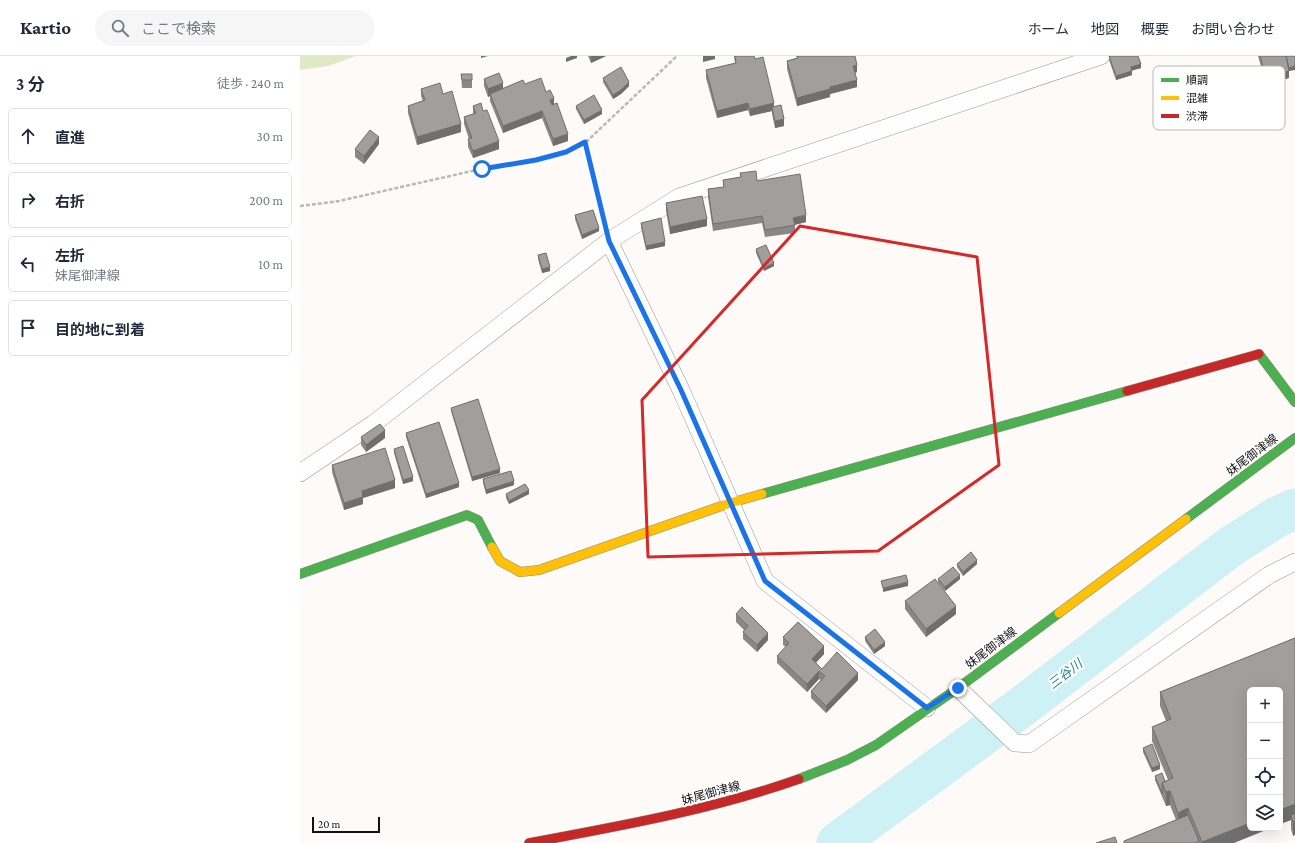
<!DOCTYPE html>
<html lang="ja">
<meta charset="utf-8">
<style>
:root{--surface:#fff;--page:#f6f6f7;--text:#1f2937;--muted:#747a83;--line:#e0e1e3}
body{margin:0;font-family:"Crimson Pro","Noto Sans JP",serif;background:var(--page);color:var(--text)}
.controls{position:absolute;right:12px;bottom:12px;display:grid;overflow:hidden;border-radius:6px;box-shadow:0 4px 16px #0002}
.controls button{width:36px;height:36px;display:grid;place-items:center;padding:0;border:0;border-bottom:1px solid var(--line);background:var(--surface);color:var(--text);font:20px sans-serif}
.scale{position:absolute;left:12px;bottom:10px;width:68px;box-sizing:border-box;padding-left:4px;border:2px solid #111;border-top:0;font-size:11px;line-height:14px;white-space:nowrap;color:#111;-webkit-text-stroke:3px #fff;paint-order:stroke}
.stop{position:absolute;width:12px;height:12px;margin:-9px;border:3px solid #1a73e8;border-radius:50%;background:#fff}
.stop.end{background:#1a73e8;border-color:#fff;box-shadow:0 1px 4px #0008}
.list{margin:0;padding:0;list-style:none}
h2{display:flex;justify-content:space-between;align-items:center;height:52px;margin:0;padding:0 16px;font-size:17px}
h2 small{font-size:13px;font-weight:400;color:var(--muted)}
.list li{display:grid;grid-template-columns:26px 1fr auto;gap:12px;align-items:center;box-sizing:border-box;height:56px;margin:0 8px 8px;padding:0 8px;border:1px solid var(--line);border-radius:6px}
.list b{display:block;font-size:15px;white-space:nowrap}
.list p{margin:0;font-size:13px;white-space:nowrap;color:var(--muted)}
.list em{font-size:13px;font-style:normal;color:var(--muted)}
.icon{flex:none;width:22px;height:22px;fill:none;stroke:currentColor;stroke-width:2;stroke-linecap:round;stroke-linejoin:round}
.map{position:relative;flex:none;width:995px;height:787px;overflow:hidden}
header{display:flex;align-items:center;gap:24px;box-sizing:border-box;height:56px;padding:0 20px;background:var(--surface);border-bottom:1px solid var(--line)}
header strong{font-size:19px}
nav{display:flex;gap:22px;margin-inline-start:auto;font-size:14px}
.search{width:280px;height:36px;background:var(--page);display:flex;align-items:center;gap:10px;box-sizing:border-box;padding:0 14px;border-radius:22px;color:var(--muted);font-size:15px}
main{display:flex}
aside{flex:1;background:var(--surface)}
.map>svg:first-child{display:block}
.forest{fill:#dfe9c6}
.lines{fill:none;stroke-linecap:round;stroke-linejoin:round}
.river{stroke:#cef1f6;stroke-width:41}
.street-casing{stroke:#979695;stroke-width:18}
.fast-casing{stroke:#8e8d8b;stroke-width:10}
.slow-casing{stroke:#8e8d8b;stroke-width:10}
.jam-casing{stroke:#8e8d8b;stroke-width:10}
.path{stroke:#b9b9b8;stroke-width:2.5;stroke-dasharray:4 2;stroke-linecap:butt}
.street{stroke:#fffefe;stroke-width:17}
.fast{stroke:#4caf50;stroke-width:9}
.slow{stroke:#ffc107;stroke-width:9}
.jam{stroke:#c62828;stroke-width:9}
.wall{fill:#8a8886}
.shaded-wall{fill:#716f6d}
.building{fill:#a19e9c;stroke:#716f6d}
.route{stroke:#1a73e8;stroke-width:5}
.marked{fill:none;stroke:#d62828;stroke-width:3;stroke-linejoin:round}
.labels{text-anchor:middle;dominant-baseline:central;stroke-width:4;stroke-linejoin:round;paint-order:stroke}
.street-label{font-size:12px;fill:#111;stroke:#fff}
.water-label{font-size:13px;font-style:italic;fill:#1a819c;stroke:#fff}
.key{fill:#fff;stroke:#b8b8b8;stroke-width:1}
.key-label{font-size:11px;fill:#111}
</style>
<header>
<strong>Kartio</strong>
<div class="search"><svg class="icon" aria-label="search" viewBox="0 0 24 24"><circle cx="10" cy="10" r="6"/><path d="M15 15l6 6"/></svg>ここで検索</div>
<nav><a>ホーム</a><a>地図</a><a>概要</a><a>お問い合わせ</a></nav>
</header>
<main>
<aside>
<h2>3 分<small>徒歩 · 240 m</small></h2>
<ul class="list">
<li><svg class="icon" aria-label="ahead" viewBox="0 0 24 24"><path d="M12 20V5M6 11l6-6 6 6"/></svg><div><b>直進</b></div><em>30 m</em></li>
<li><svg class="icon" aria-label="right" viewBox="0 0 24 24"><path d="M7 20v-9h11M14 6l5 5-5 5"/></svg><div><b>右折</b></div><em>200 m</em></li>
<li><svg class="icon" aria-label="left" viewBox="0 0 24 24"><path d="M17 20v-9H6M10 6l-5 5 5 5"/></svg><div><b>左折</b><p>妹尾御津線</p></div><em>10 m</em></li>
<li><svg class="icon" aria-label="arrive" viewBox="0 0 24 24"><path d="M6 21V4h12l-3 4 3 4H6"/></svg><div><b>目的地に到着</b></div></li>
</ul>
</aside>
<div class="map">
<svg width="995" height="787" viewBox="0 0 995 787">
<rect width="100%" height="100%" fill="#fdfaf7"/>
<path class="forest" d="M 0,0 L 56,0 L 28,10 L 0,14 Z"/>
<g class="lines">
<path class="river" d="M 537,787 L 720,652 L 930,491 L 977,461 L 995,453"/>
<g class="street-casing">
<path id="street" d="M 309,185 L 381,334 L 465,525 L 627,652
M 0,417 L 73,368 L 309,185 L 379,141 L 801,0
M 658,632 L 715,687 L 729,688 L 969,519 L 995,506"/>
</g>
<g class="fast-casing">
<path id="fast" d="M 959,298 L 995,346
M 462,438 L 827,335
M 886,463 L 995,382
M 0,518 L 167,459 L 178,464 L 192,491
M 499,723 L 547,704 L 576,689 L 658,632 L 759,557"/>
</g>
<g class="slow-casing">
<path id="slow" d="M 192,491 L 200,505 L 220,516 L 239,514 L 430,447 L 462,438
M 759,557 L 886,463"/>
</g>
<g class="jam-casing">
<path id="jam" d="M 827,335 L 959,298
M 229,787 C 320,770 411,754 499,723"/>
</g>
<path class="path" d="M 285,87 L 304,166
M 0,150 L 39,145 L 181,113 L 236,104 L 266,96 L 285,87 L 377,0"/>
<use href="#street" class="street"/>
<use href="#fast" class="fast"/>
<use href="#slow" class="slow"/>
<use href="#jam" class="jam"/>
</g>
<path class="wall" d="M 288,0 L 306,0 L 291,7 Z
M 434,0 L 454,0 L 474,50 L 484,70 L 475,72 L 472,58 L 472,55 L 450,60 L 448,54 L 417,62 L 406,22 L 406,14 L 435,7 Z
M 496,0 L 555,0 L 557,16 L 555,17 L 557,31 L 530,38 L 530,41 L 497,50 L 487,13 L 487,5 L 497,2 Z
M 809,0 L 841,12 L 832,14 L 832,19 L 816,24 L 809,4 Z
M 958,0 L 995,0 L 989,15 L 989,22 L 966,28 Z
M 161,18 L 172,18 L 172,32 L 162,32 Z
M 303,22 L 329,30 L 321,38 L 313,43 L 303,26 Z
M 184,23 L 203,32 L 225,28 L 246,36 L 254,49 L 268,85 L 253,90 L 242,62 L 203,77 L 190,45 L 190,40 L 188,41 L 184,30 Z
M 121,33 L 143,38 L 161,76 L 117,89 L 108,57 L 108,50 L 123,45 L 121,40 Z
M 173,50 L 183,55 L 199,93 L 173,102 L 168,91 L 168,83 L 169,83 L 164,68 L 164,61 L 173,58 Z
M 276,50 L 302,58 L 284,68 L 276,53 Z
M 79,88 L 64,108 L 55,101 L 55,93 Z
M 440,117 L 457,125 L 506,166 L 495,169 L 495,177 L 465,181 L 462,167 L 413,175 L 408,141 L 408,133 L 423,131 L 423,124 L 440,121 Z
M 366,147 L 407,170 L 370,178 L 366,155 Z
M 275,159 L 299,175 L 282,183 L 275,163 Z
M 341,167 L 365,190 L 346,194 L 341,171 Z
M 456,193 L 474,210 L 464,215 L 456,197 Z
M 238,199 L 250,215 L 242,217 L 238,203 Z
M 151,352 L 200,417 L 172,425 L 151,355 Z
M 106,377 L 159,431 L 126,442 L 106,381 Z
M 61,381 L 85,382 L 66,396 L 61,389 Z
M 94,393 L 113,425 L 103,428 L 94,397 Z
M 32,409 L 95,432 L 63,442 L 63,448 L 44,454 L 32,416 Z
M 183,423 L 214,429 L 186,438 L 183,427 Z
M 206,438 L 229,438 L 209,448 L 206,442 Z
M 657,508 L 677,508 L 663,520 L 657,511 Z
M 638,523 L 660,523 L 645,535 L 638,526 Z
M 605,545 L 656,558 L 626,581 L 605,553 Z
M 436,558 L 468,584 L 457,596 L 443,583 L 443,576 L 444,574 L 436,566 Z
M 483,581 L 524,598 L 516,607 L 522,613 L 558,624 L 526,657 L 511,642 L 511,635 L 521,624 L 519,623 L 507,636 L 477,607 L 477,600 L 486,591 L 483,589 Z
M 565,581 L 585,590 L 574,598 L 565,585 Z
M 995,582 L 993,780 L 991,773 L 991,764 L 980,768 L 980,634 L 934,787 L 824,787 L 824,785 L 876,764 L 870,749 L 866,750 L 855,724 L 855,720 L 865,725 L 868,724 L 852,685 L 852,671 L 866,665 L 860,650 L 860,636 Z
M 843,692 L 860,713 L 852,716 L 843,696 Z"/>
<path class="shaded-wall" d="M 181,0 L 188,0 L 181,2 Z
M 271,0 L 277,0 L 277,2 L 266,6 L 266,2 Z
M 291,0 L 306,0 L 291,7 Z
M 403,0 L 415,0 L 415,3 L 403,6 Z
M 841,8 L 841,12 L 831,15 L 831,11 Z
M 557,9 L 557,16 L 553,17 L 553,10 Z
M 995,10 L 995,14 L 989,15 L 989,22 L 966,28 L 966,21 L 989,12 Z
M 832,15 L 832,19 L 816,24 L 816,20 Z
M 557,24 L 557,31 L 530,38 L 530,41 L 497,50 L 497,42 L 530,31 Z
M 329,26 L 329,30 L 321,38 L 313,43 L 313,39 Z
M 203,27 L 203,35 L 190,38 L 190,40 L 188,41 L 188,33 Z
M 254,42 L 254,50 L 250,51 L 250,44 Z
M 448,47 L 448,54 L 417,62 L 417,55 Z
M 474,47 L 474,54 L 472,51 L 472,55 L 450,60 L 450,53 Z
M 302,54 L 302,58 L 284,68 L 284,64 Z
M 242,55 L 242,62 L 203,77 L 203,70 Z
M 484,63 L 484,70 L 475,72 L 475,65 Z
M 161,68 L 161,76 L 117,89 L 117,81 Z
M 268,78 L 268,85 L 253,90 L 253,83 Z
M 79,81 L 79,88 L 64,108 L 64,100 Z
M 199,85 L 199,93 L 173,102 L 173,95 Z
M 506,159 L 506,166 L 493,169 L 493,162 Z
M 407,163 L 407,170 L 370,178 L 370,171 Z
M 299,172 L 299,175 L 282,183 L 282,179 Z
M 365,186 L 365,190 L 346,194 L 346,190 Z
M 474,207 L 474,210 L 464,215 L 464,212 Z
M 250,211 L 250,215 L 242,217 L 242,213 Z
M 85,374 L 85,382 L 66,396 L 66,389 Z
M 200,413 L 200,417 L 172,425 L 172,421 Z
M 113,421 L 113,425 L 103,428 L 103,424 Z
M 95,424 L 95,432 L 63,442 L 63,448 L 44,454 L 44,447 L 62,435 Z
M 214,425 L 214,429 L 186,438 L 186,434 Z
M 159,427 L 159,431 L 126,442 L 126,438 Z
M 229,434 L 229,438 L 209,448 L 209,445 Z
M 677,504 L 677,508 L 663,520 L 663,516 Z
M 660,519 L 660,523 L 645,535 L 645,531 Z
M 608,526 L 608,530 L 583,536 L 583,532 Z
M 656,550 L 656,558 L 626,581 L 626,573 Z
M 468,577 L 468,584 L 457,596 L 457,589 Z
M 585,586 L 585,590 L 574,598 L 574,594 Z
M 524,590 L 524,598 L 512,610 L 512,603 Z
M 519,615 L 519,623 L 507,636 L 507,628 Z
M 558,617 L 558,624 L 526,657 L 526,650 Z
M 860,709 L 860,713 L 852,716 L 852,712 Z
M 870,735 L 870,749 L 866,750 L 866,736 Z
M 995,748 L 995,762 L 991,759 L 991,764 L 980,768 L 980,754 Z
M 888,752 L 888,766 L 878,771 L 878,757 Z
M 995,765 L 995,779 L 993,780 L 993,766 Z
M 950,767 L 950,772 L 971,772 L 934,787 L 902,787 L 902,786 Z"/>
<path class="building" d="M 435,0 L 454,0 L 455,3 L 463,1 L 474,47 L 450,53 L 448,47 L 417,55 L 406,14 L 436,7 Z
M 498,0 L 555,0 L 557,9 L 553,10 L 557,24 L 530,31 L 530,33 L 497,42 L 487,5 L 498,2 Z
M 809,0 L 838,0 L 841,8 L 831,11 L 832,15 L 816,20 Z
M 960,0 L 986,0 L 989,15 L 966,21 Z
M 986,0 L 995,0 L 995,10 L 989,12 Z
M 321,11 L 329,26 L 321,34 L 313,39 L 303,22 Z
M 199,17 L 203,27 L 188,33 L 184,23 Z
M 161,18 L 172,18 L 172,24 L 162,24 Z
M 241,22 L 246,36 L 250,34 L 254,42 L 250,44 L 252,49 L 257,47 L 268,78 L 253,83 L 242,55 L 203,70 L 190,38 L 223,24 L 225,28 Z
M 140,27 L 143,38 L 152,35 L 161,68 L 117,81 L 108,50 L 125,44 L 121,33 Z
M 294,39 L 302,54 L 284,64 L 276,50 Z
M 181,47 L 183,55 L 187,54 L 199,85 L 173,95 L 168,83 L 172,82 L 164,61 L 176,57 L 173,50 Z
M 481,49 L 484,63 L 475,65 L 472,51 Z
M 70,74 L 79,81 L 64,100 L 55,93 Z
M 456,115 L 457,125 L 500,118 L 506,159 L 493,162 L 495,169 L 465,174 L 462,160 L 413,168 L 408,133 L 424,131 L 423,124 L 441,121 L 440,117 Z
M 402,140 L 407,163 L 370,171 L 366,147 Z
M 293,154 L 299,172 L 282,179 L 275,159 Z
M 361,162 L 365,186 L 346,190 L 341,167 Z
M 466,189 L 474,207 L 464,212 L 456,193 Z
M 246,197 L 250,211 L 242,213 L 238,199 Z
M 178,343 L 200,413 L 172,421 L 151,352 Z
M 139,366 L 159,427 L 126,438 L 106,377 Z
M 80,368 L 85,374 L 66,389 L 61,381 Z
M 103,390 L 113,421 L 103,424 L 94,393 Z
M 85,392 L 95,424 L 62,435 L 63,441 L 44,447 L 32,409 Z
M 211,415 L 214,425 L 186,434 L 183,423 Z
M 225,428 L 229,434 L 209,445 L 206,438 Z
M 671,496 L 677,504 L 663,516 L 657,508 Z
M 653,511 L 660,519 L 645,531 L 638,523 Z
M 606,519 L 608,526 L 583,532 L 581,525 Z
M 635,523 L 656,550 L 626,573 L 605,545 Z
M 442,551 L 468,577 L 457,589 L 443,576 L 448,570 L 436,558 Z
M 498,566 L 524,590 L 512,603 L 522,613 L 537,596 L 558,617 L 526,650 L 511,635 L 525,620 L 519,615 L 507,628 L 477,600 L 489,587 L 483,581 Z
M 575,573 L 585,586 L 574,594 L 565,581 Z
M 995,582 L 995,748 L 980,754 L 980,634 L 950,634 L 950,767 L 902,786 L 888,752 L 878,757 L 870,735 L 866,736 L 862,727 L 873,722 L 852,671 L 871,663 L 860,636 Z
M 852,688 L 860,709 L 852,712 L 843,692 Z
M 862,717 L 865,725 L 862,727 L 862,737 L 855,720 Z
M 995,758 L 995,765 L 993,766 L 991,759 Z
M 888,759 L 899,785 L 895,787 L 824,787 L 824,785 Z
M 815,781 L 817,787 L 796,787 Z"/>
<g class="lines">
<path class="route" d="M 182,113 L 236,104 L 266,96 L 285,86 L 309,185 L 381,334 L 465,525 L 627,652 L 658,632"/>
</g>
<path class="marked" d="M 500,170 L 677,201 L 699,409 L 578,495 L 348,501 L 342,344 Z"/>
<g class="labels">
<g class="street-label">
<text transform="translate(952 399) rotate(-37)">妹尾御津線</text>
<text transform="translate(691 592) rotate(-37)">妹尾御津線</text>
<text transform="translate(411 737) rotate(-15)">妹尾御津線</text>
</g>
<g class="water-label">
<text transform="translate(765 618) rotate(-38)">三谷川</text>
</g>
</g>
<rect x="853" y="10" width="132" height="64" rx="6" class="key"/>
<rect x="861" y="22" width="18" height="4" fill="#4caf50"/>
<rect x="861" y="40" width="18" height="4" fill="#ffc107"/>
<rect x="861" y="58" width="18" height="4" fill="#c62828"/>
<g class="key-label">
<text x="886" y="28">順調</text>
<text x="886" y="46">混雑</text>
<text x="886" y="64">渋滞</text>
</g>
</svg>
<div class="controls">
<button>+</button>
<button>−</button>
<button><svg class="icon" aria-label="locate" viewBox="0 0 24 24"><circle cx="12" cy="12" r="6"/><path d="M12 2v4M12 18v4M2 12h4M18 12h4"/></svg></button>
<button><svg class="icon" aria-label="layers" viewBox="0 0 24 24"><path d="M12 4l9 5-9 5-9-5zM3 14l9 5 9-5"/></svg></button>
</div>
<div class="scale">20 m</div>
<div class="stop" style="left:182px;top:113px"></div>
<div class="stop end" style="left:658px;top:632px"></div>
</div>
</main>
